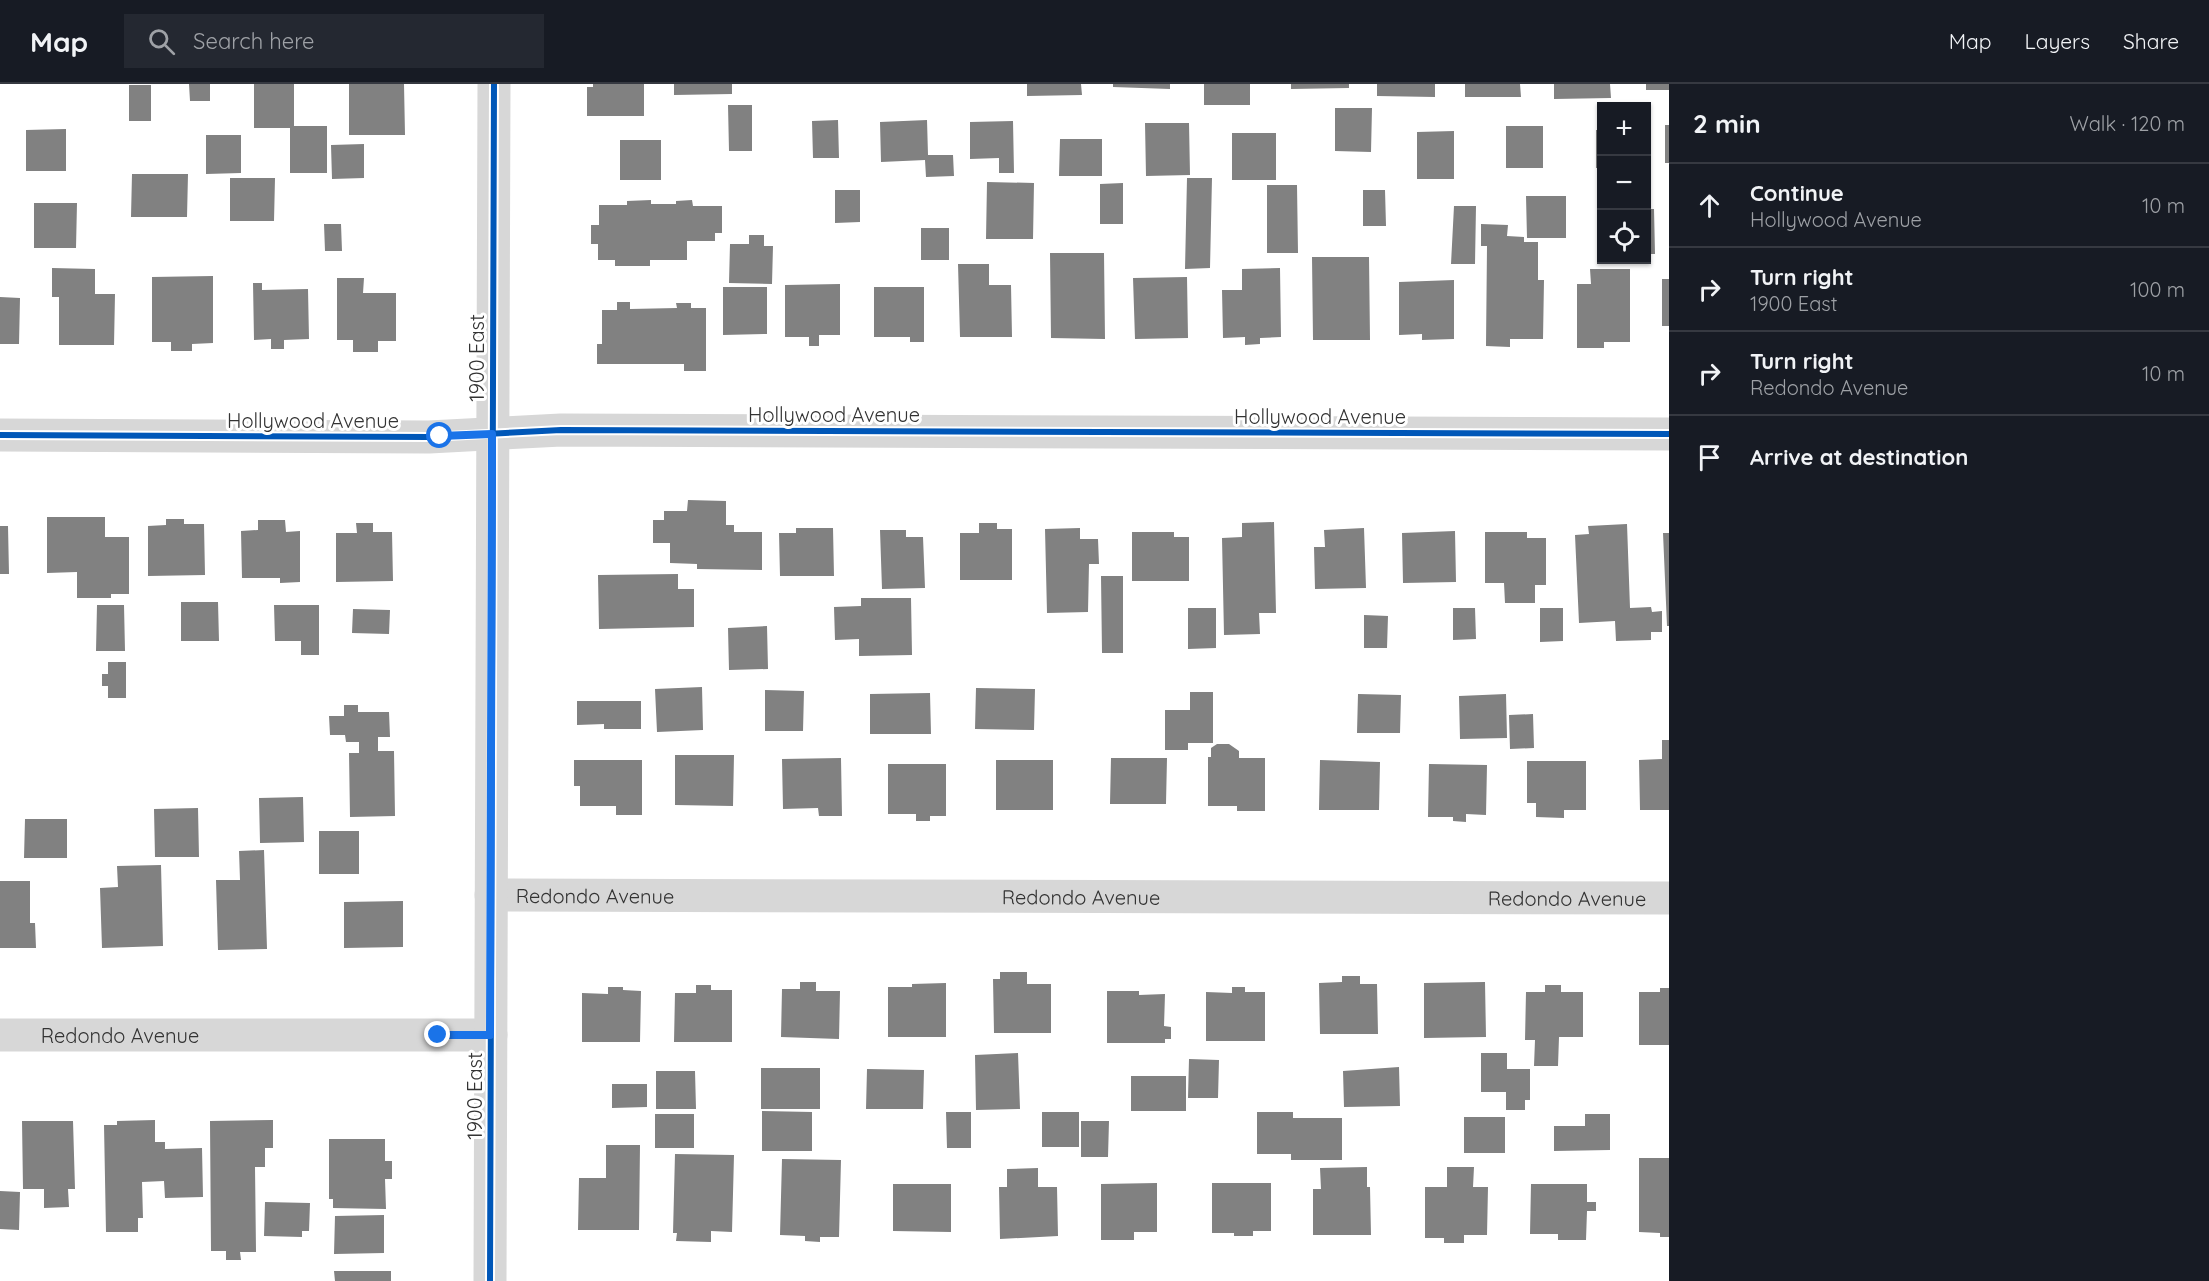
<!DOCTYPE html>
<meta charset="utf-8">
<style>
:root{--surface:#171b24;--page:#242831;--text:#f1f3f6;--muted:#9ea1a6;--line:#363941}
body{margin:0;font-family:Quicksand,sans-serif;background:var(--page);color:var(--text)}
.controls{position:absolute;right:18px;top:18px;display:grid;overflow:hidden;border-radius:0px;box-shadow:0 2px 4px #0004}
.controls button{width:54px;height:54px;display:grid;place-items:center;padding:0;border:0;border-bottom:2px solid var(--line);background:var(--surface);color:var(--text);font:30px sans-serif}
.stop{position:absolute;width:18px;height:18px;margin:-14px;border:4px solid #1a73e8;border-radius:50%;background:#fff}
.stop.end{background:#1a73e8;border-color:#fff;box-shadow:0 2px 6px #0008}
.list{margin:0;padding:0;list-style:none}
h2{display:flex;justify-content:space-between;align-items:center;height:78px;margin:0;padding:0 24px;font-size:26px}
h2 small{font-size:20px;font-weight:400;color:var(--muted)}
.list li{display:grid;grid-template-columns:39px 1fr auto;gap:18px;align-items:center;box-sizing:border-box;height:84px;padding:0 24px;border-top:2px solid var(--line)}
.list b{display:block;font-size:22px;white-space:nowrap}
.list p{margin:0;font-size:20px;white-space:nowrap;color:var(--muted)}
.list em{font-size:20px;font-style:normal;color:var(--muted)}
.icon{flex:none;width:33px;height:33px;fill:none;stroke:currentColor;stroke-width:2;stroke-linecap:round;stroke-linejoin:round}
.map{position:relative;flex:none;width:1669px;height:1197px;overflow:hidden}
header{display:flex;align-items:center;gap:36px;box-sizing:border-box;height:84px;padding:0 30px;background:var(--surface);border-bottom:2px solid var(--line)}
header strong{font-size:28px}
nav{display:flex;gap:33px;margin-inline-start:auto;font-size:21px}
.search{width:420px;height:54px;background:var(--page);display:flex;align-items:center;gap:15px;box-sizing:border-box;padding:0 21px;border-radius:0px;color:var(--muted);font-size:22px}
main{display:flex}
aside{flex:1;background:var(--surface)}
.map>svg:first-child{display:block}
.building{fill:#818181}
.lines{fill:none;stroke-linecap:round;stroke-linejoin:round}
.street{stroke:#d7d7d7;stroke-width:33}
.cycleway-casing{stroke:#fff;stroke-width:10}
.cycleway{stroke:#0057b8;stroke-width:6}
.route{stroke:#1a73e8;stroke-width:8}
.labels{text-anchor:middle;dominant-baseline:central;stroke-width:6;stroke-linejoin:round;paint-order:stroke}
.street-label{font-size:20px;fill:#333;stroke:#fff}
</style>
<header>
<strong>Map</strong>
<div class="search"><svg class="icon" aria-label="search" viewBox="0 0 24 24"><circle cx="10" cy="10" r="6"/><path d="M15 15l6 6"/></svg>Search here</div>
<nav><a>Map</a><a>Layers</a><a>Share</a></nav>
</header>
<main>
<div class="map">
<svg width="1669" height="1197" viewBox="0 0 1669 1197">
<rect width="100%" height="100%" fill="#fff"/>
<path class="building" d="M 189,0 L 210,0 L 210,17 L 190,17 Z
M 254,0 L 294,0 L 294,42 L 327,42 L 327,89 L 290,89 L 290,44 L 254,44 Z
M 349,0 L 404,0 L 405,51 L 349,51 Z
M 593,0 L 644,0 L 644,32 L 587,32 L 587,3 L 593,3 Z
M 674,0 L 732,0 L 732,10 L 674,11 Z
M 1027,0 L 1081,0 L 1082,11 L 1027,12 Z
M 1113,0 L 1170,0 L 1170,5 L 1113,3 Z
M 1204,0 L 1250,0 L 1250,21 L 1204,21 Z
M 1291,0 L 1349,0 L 1349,4 L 1291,5 Z
M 1377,0 L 1435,0 L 1435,13 L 1377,12 Z
M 1465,0 L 1520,0 L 1521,13 L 1465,13 Z
M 1554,0 L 1610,0 L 1611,14 L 1554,15 Z
M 1646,0 L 1669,0 L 1669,6 L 1646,6 Z
M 129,1 L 151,1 L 151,37 L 129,37 Z
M 728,21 L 752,21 L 752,67 L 729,67 Z
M 1335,24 L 1372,24 L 1371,68 L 1335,67 Z
M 838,36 L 839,74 L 813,74 L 812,37 Z
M 927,36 L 928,71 L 953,71 L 954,92 L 926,93 L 925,76 L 881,78 L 880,38 Z
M 1013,37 L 1014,89 L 999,89 L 999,74 L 970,75 L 970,38 Z
M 1145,39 L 1189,39 L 1190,91 L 1146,92 Z
M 1665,41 L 1669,41 L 1669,79 L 1665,79 Z
M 1506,42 L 1543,42 L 1543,84 L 1506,84 Z
M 66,45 L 66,87 L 26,87 L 26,46 Z
M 1596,46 L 1602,46 L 1602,84 L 1596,84 Z
M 1454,47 L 1454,95 L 1417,95 L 1417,48 Z
M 1232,49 L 1276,49 L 1276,96 L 1232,96 Z
M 206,51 L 241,51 L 241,89 L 206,90 Z
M 1060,55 L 1102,55 L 1102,92 L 1059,92 Z
M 620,56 L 661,56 L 661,96 L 620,96 Z
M 364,60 L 364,94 L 332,95 L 331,61 Z
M 132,90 L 188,90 L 187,133 L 131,133 Z
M 230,94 L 275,94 L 274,137 L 230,137 Z
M 1187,94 L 1212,94 L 1210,184 L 1185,185 Z
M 987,98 L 1034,99 L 1033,155 L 986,155 Z
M 1123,99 L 1123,140 L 1100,140 L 1100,100 Z
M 1267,101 L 1297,101 L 1298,169 L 1267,169 Z
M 835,106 L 860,106 L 860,138 L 835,139 Z
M 1363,106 L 1385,106 L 1386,142 L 1363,142 Z
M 1526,112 L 1566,112 L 1566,154 L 1527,154 Z
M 651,116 L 651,120 L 676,120 L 676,117 L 692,116 L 693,122 L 722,122 L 722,149 L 715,149 L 715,157 L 687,157 L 687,176 L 650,176 L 650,182 L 615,182 L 615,176 L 598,176 L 598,160 L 591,160 L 591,141 L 599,141 L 599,121 L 627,121 L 627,117 Z
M 34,119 L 77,119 L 76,164 L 34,164 Z
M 1454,122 L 1476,122 L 1475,180 L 1451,180 Z
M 1646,125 L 1654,125 L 1655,170 L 1646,170 Z
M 324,140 L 341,140 L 342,167 L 325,167 Z
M 1481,140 L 1508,141 L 1507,152 L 1524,153 L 1524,158 L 1538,158 L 1538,196 L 1544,196 L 1543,255 L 1510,255 L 1510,263 L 1486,262 L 1487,162 L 1481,162 Z
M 921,144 L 949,144 L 949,176 L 921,176 Z
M 749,151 L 764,151 L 764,162 L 773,162 L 772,200 L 729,199 L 730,160 L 749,160 Z
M 1050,169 L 1104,169 L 1105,255 L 1051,254 Z
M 1312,173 L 1369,173 L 1370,256 L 1313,256 Z
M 958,180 L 989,180 L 989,201 L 1011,201 L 1012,253 L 960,253 Z
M 52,184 L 95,185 L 95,210 L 115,210 L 114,261 L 59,261 L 59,213 L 52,213 Z
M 1280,184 L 1281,253 L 1260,254 L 1260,260 L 1245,261 L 1245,253 L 1223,254 L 1222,206 L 1242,206 L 1242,185 Z
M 1590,185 L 1630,185 L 1630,258 L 1604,258 L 1604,264 L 1577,264 L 1577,200 L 1591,200 Z
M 213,192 L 213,259 L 192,260 L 192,267 L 171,267 L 171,258 L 152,258 L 152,193 Z
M 1187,193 L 1188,254 L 1135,255 L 1133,194 Z
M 337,194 L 364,194 L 363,209 L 396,209 L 396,257 L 378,257 L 378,268 L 353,268 L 353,256 L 337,256 Z
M 1662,195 L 1669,195 L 1669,242 L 1662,242 Z
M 1454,196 L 1454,255 L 1422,256 L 1422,250 L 1399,251 L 1399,198 Z
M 253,199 L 262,199 L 262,206 L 308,205 L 309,255 L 284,256 L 284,265 L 271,265 L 271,255 L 254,256 Z
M 840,200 L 840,251 L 819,251 L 819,262 L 809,262 L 809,253 L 785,253 L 785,201 Z
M 723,203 L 767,203 L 767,250 L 723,251 Z
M 874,203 L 924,203 L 924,258 L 910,258 L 910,253 L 874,253 Z
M 0,213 L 20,214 L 19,260 L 0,260 Z
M 617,218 L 630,218 L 630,225 L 677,224 L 676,219 L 691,219 L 691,224 L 706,224 L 706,287 L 684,287 L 684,280 L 597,280 L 597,260 L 602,260 L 602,226 L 617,226 Z
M 688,416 L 726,417 L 726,441 L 734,441 L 734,448 L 762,448 L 762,486 L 697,485 L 697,480 L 670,479 L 670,459 L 653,459 L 653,436 L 664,436 L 664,427 L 687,427 Z
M 47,433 L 105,433 L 105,453 L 129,453 L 129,510 L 111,510 L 111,514 L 77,514 L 77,488 L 47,489 Z
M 166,435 L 184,435 L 184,440 L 204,440 L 205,491 L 148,492 L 148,442 L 166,441 Z
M 258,436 L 285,436 L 286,448 L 300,447 L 300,498 L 280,499 L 280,494 L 242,494 L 241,447 L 258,446 Z
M 1274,438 L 1276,529 L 1259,529 L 1260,550 L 1224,551 L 1222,454 L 1242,453 L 1242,439 Z
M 356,439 L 373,439 L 373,448 L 392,448 L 393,497 L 336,498 L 336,449 L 357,449 Z
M 979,439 L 997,439 L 997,445 L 1012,445 L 1012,496 L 960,496 L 960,449 L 979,449 Z
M 1627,440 L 1630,524 L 1651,523 L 1652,528 L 1662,527 L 1662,548 L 1651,548 L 1651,556 L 1616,557 L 1615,537 L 1579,539 L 1575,451 L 1589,450 L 1588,442 Z
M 0,442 L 8,442 L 9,490 L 0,490 Z
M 796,444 L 833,444 L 834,492 L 780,492 L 779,449 L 796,449 Z
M 1080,444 L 1080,455 L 1098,455 L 1099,480 L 1089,480 L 1088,528 L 1047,529 L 1045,445 Z
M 1364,444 L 1366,504 L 1315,505 L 1314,463 L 1325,463 L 1324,446 Z
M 880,446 L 906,446 L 906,453 L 923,453 L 925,504 L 882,505 Z
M 1455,447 L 1456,498 L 1403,499 L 1402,449 Z
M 1132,448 L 1174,448 L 1174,453 L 1189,453 L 1189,497 L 1132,497 Z
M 1485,448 L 1527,448 L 1527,454 L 1546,454 L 1546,501 L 1535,501 L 1535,519 L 1505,519 L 1504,499 L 1485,499 Z
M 1663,449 L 1669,449 L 1669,542 L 1667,542 Z
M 678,490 L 678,505 L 694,505 L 694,543 L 599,545 L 598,491 Z
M 1101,492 L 1123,492 L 1123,569 L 1102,569 Z
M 861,514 L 911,514 L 912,571 L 859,572 L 859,555 L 835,556 L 834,523 L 861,522 Z
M 181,518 L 218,518 L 219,557 L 181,557 Z
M 97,521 L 124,521 L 125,567 L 96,567 Z
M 274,521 L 319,521 L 319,571 L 301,571 L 301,557 L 275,557 Z
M 1188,524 L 1216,524 L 1216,564 L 1188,565 Z
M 1453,524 L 1475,524 L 1476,555 L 1453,556 Z
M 1540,524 L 1563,524 L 1563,557 L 1540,558 Z
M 353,525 L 390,526 L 389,550 L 352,549 Z
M 1364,531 L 1388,532 L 1387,564 L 1364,564 Z
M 767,542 L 768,585 L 729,586 L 728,544 Z
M 108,578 L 126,578 L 126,614 L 108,614 L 108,602 L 102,602 L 102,590 L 108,590 Z
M 702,603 L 703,646 L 657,648 L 655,605 Z
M 976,604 L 1035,605 L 1034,646 L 975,645 Z
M 765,606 L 804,607 L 803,647 L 765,647 Z
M 1190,608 L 1213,608 L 1213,659 L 1188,659 L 1188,666 L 1165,666 L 1165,626 L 1190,626 Z
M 930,609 L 931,650 L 870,650 L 870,610 Z
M 1358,610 L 1401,611 L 1400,649 L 1357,649 Z
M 1506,610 L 1507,654 L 1460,655 L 1459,612 Z
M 577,617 L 641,617 L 641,645 L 604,645 L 604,640 L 577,641 Z
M 344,621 L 358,621 L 358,628 L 389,628 L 390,653 L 378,653 L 378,667 L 394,667 L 395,732 L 350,733 L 349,669 L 359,669 L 359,658 L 346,658 L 345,651 L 330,651 L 329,632 L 344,632 Z
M 1533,630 L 1534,664 L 1510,665 L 1509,631 Z
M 1662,656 L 1669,656 L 1669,726 L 1640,726 L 1639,676 L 1662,675 Z
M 1217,660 L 1229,660 L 1239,667 L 1239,674 L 1265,674 L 1265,727 L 1237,727 L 1237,722 L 1208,722 L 1208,673 L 1211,673 L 1211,664 Z
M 675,671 L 734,671 L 733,722 L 675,721 Z
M 841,674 L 842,732 L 819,732 L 818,724 L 783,725 L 782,675 Z
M 1111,674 L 1167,674 L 1166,720 L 1110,720 Z
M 574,676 L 642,676 L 642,731 L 616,731 L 616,722 L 580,722 L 580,702 L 574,702 Z
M 996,676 L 1053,676 L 1053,726 L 996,726 Z
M 1320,676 L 1380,678 L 1379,726 L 1319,726 Z
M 1527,677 L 1586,677 L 1586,726 L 1564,726 L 1564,734 L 1536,733 L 1536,719 L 1527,719 Z
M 888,680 L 946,680 L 946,732 L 930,732 L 930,737 L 916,737 L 916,730 L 888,730 Z
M 1429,680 L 1487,681 L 1486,731 L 1466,730 L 1466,738 L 1453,737 L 1453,733 L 1428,733 Z
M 303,713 L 304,758 L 260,759 L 259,714 Z
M 198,724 L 199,773 L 155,773 L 154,725 Z
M 25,735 L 67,735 L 67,774 L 24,774 Z
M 319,747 L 359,747 L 359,790 L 319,790 Z
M 264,766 L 267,865 L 218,866 L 216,796 L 240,796 L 239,767 Z
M 161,781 L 163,862 L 102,864 L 100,804 L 118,803 L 117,782 Z
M 0,797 L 30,797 L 30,839 L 35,839 L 36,864 L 0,864 Z
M 403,817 L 403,863 L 344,864 L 344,818 Z
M 1000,888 L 1027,888 L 1027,900 L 1051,900 L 1051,949 L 994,949 L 993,895 L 1000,895 Z
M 1342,892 L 1360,892 L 1360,900 L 1377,900 L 1378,950 L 1320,950 L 1319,899 L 1342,898 Z
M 800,898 L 816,898 L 816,907 L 840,907 L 839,955 L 781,953 L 782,905 L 800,905 Z
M 1485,898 L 1486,953 L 1424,954 L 1424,899 Z
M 946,899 L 946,953 L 888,953 L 888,903 L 912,903 L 912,900 Z
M 696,901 L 711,901 L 711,906 L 732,906 L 732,958 L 674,958 L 675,909 L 696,909 Z
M 1545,901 L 1561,901 L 1561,908 L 1583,908 L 1583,953 L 1559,953 L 1558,982 L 1534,982 L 1535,956 L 1525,956 L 1526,908 L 1545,908 Z
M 608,903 L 623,903 L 623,906 L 641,907 L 640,958 L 582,958 L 582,909 L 608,910 Z
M 1232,903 L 1245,903 L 1245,908 L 1265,908 L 1265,957 L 1206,957 L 1206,908 L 1232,909 Z
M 1660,904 L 1669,904 L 1669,961 L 1639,961 L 1639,908 L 1660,908 Z
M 1107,907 L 1139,907 L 1139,911 L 1165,910 L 1164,942 L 1171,943 L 1171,955 L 1165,955 L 1165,959 L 1107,959 Z
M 1018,969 L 1020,1025 L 976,1026 L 975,971 Z
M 1481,969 L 1507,969 L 1507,985 L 1530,985 L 1530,1016 L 1525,1016 L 1525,1026 L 1506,1026 L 1506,1008 L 1481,1008 Z
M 1189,975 L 1219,976 L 1218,1014 L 1188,1014 Z
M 1399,983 L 1400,1022 L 1344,1023 L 1343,987 Z
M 761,984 L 820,984 L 820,1025 L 761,1025 Z
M 867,985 L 924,986 L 923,1025 L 866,1025 Z
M 656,987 L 695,987 L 696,1025 L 656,1025 Z
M 1131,992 L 1186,992 L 1186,1027 L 1131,1027 Z
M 612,1000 L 647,1000 L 647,1023 L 612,1024 Z
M 762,1027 L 812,1028 L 812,1067 L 762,1067 Z
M 946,1028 L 971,1028 L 971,1064 L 947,1064 Z
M 1042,1028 L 1079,1028 L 1079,1063 L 1042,1063 Z
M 1257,1028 L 1293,1028 L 1293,1034 L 1342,1034 L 1342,1076 L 1291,1076 L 1291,1070 L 1257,1070 Z
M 655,1030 L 694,1030 L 694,1064 L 655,1064 Z
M 1585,1030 L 1610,1030 L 1610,1066 L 1554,1067 L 1554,1042 L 1585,1042 Z
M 1464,1033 L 1505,1033 L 1505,1069 L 1464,1069 Z
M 155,1036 L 155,1058 L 165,1058 L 165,1065 L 202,1064 L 203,1113 L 165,1114 L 164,1097 L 142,1098 L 143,1134 L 138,1134 L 138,1148 L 106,1148 L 104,1041 L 117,1041 L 117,1037 Z
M 273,1036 L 273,1064 L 265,1064 L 265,1083 L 255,1083 L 256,1168 L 240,1168 L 241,1176 L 226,1176 L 226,1167 L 211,1167 L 210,1037 Z
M 22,1037 L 73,1037 L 75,1105 L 68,1105 L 69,1123 L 44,1124 L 44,1105 L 23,1105 Z
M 1081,1037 L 1109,1037 L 1108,1073 L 1081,1073 Z
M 329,1055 L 385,1055 L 385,1077 L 392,1077 L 392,1095 L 385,1095 L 386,1125 L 333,1124 L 333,1115 L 329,1115 Z
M 606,1061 L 640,1061 L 639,1146 L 578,1146 L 579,1094 L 606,1094 Z
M 675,1070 L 734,1071 L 732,1148 L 711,1147 L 711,1158 L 676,1157 L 677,1149 L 673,1149 Z
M 1639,1074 L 1669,1074 L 1669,1153 L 1660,1153 L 1660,1149 L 1639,1148 Z
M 782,1075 L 841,1076 L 839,1153 L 820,1153 L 820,1158 L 805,1157 L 805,1152 L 780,1151 Z
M 1367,1083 L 1367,1103 L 1370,1103 L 1371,1151 L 1313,1151 L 1313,1105 L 1321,1105 L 1320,1084 Z
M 1447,1083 L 1474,1083 L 1473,1103 L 1488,1103 L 1487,1151 L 1464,1151 L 1464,1159 L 1444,1159 L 1444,1154 L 1425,1154 L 1425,1103 L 1447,1103 Z
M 1038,1084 L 1038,1103 L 1057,1103 L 1058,1152 L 1000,1155 L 999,1103 L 1007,1103 L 1007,1085 Z
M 1157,1099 L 1157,1148 L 1134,1148 L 1134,1156 L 1101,1156 L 1101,1100 Z
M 1212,1099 L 1271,1099 L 1271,1147 L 1253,1147 L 1253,1152 L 1234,1152 L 1234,1149 L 1212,1149 Z
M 893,1100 L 951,1100 L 951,1148 L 893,1147 Z
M 1531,1100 L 1587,1100 L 1587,1118 L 1596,1118 L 1596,1127 L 1587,1127 L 1586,1156 L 1558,1156 L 1558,1150 L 1530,1150 Z
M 0,1107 L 20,1108 L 19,1146 L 0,1145 Z
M 265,1118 L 310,1119 L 309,1147 L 302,1147 L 302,1153 L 264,1152 Z
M 384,1131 L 384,1169 L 334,1170 L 335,1132 Z
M 334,1187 L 391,1187 L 391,1197 L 335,1197 Z"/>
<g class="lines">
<g class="street">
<path d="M 0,351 L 429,353 L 561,346 L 1669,350"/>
<path id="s1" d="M 491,811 L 1669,814"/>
<path id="s2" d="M 0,951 L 491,951"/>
<path d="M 490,1197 L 494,0"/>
</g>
<g class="cycleway-casing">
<path id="cycleway" d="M 0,351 L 429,353 L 561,346 L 1669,350
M 490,1197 L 494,0"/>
</g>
<use href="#cycleway" class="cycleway"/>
</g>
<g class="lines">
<path class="route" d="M 438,951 L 490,951 L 492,391 L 492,350 L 440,352"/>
</g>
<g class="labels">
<g class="street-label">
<text transform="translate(476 274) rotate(-90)">1900 East</text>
<text x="834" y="330">Hollywood Avenue</text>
<text x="1320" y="332">Hollywood Avenue</text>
<text x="313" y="336">Hollywood Avenue</text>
<text stroke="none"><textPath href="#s1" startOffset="104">Redondo Avenue</textPath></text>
<text stroke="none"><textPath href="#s1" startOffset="590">Redondo Avenue</textPath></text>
<text stroke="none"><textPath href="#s1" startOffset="1076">Redondo Avenue</textPath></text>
<text stroke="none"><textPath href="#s2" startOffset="120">Redondo Avenue</textPath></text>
<text transform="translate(474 1012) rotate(-90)">1900 East</text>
</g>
</g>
</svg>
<div class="controls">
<button>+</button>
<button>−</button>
<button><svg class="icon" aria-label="locate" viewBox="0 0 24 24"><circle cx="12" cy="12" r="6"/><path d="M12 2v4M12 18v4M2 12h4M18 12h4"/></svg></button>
</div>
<div class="stop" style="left:440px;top:352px"></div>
<div class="stop end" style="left:438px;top:951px"></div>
</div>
<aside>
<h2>2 min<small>Walk · 120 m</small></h2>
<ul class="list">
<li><svg class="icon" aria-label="ahead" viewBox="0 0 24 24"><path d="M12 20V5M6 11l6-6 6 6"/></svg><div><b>Continue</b><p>Hollywood Avenue</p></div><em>10 m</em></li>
<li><svg class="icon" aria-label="right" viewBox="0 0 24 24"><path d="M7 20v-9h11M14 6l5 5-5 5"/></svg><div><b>Turn right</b><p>1900 East</p></div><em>100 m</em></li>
<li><svg class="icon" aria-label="right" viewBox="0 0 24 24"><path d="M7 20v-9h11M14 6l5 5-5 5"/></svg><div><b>Turn right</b><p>Redondo Avenue</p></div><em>10 m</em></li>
<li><svg class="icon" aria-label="arrive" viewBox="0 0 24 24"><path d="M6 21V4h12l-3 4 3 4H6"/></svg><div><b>Arrive at destination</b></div></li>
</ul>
</aside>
</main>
